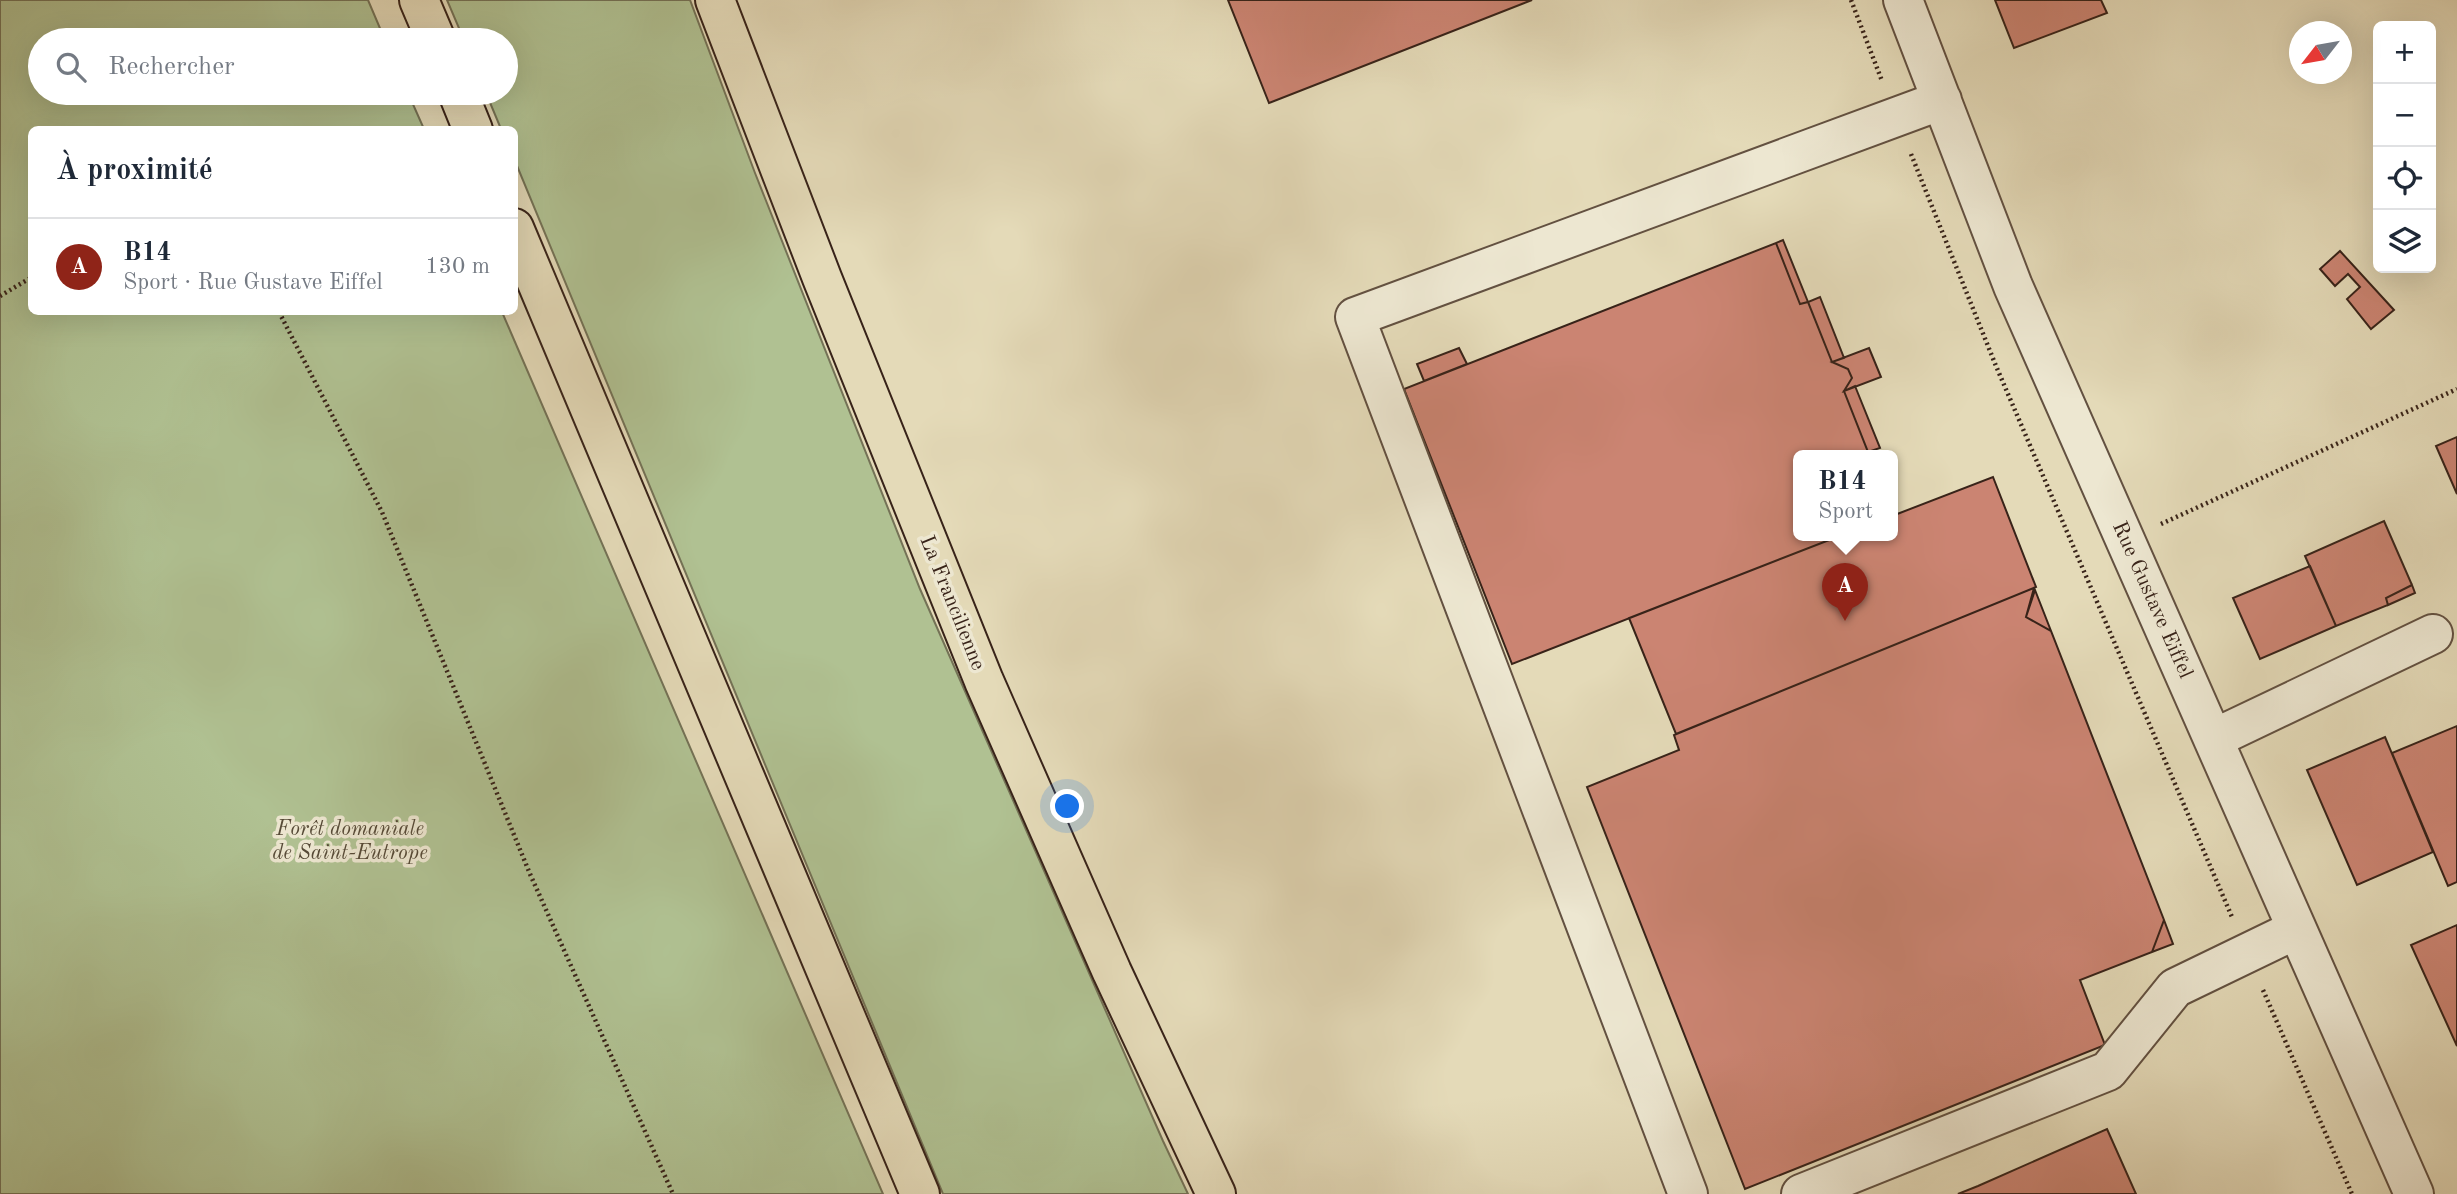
<!DOCTYPE html>
<html lang="fr">
<meta charset="utf-8">
<style>
:root{--surface:#fff;--page:#f2f2f3;--text:#1f2937;--muted:#747a83;--line:#e0e1e3;--accent:#8f2418}
body{margin:0;font-family:"Old Standard TT",serif;background:var(--page);color:var(--text)}
.controls{position:absolute;right:21px;top:21px;display:grid;overflow:hidden;border-radius:10px;box-shadow:0 7px 28px #0002}
.controls button{width:63px;height:63px;display:grid;place-items:center;padding:0;border:0;border-bottom:2px solid var(--line);background:var(--surface);color:var(--text);font:35px sans-serif}
.compass{position:absolute;left:2289px;top:21px;width:63px;height:63px;border-radius:50%;background:var(--surface);box-shadow:0 7px 28px #0002;rotate:239deg}
.you{position:absolute;left:1068px;top:807px;width:24px;height:24px;margin:-18px;border:5px solid #fff;border-radius:50%;background:#1a73e8;box-shadow:0 0 0 10px #1a73e833}
.badge{display:grid;place-items:center;width:46px;height:46px;border-radius:50%;background:var(--accent);color:#fff;font-size:23px;font-weight:700}
.pin{position:absolute;translate:-50% -58px;filter:drop-shadow(0 2px 4px #0008)}
.pin::after{content:'';position:absolute;top:37px;width:24px;height:21px;background:inherit;clip-path:polygon(0 0,100% 0,50% 100%)}
.popup{position:absolute;left:1793px;top:450px;width:105px;height:91px;box-sizing:border-box;display:grid;place-content:center;border-radius:10px;background:var(--surface);filter:drop-shadow(0 2px 5px #0005);font-size:23px;white-space:nowrap;color:var(--muted)}
.popup b{font-size:26px;color:var(--text)}
.popup::after{content:'';position:absolute;left:50%;top:100%;margin-left:-14px;border:14px solid transparent;border-top-color:var(--surface)}
.list{margin:0;padding:0;list-style:none}
h2{display:flex;justify-content:space-between;align-items:center;height:91px;margin:0;padding:0 28px;font-size:30px}
h2 small{font-size:23px;font-weight:400;color:var(--muted)}
.list li{display:grid;grid-template-columns:46px 1fr auto;gap:21px;align-items:center;box-sizing:border-box;height:98px;padding:0 28px;border-top:2px solid var(--line)}
.list b{display:block;font-size:26px;white-space:nowrap}
.list p{margin:0;font-size:23px;white-space:nowrap;color:var(--muted)}
.list em{font-size:23px;font-style:normal;color:var(--muted)}
.icon{flex:none;width:38px;height:38px;fill:none;stroke:currentColor;stroke-width:2;stroke-linecap:round;stroke-linejoin:round}
.map{position:relative;flex:none;width:2457px;height:1194px;overflow:hidden}
.search{position:absolute;background:var(--surface);box-shadow:0 7px 28px #0002;left:28px;top:28px;width:490px;height:77px;display:flex;align-items:center;gap:18px;box-sizing:border-box;padding:0 24px;border-radius:38px;color:var(--muted);font-size:26px}
.panel{position:absolute;background:var(--surface);box-shadow:0 7px 28px #0002;left:28px;top:126px;width:490px;height:189px;border-radius:10px}
.map>svg:first-child{display:block}
.green{fill:#b0c192;stroke:#747256;stroke-width:2}
.building{fill:#cb8472;stroke:#382319;stroke-width:2}
.lines{fill:none;stroke-linecap:round;stroke-linejoin:round}
.minor-casing{stroke:#635141;stroke-width:42}
.highway-casing{stroke:#382319;stroke-width:42}
.path{stroke:#382319;stroke-width:4.5;stroke-dasharray:2 3.5;stroke-linecap:butt}
.minor{stroke:#ede7d1;stroke-width:38}
.highway{stroke:#e4dab8;stroke-width:38}
.labels{text-anchor:middle;dominant-baseline:central;stroke-width:7;stroke-linejoin:round;paint-order:stroke}
.street-label{font-size:21px;fill:#382319;stroke:#ede7d1}
.park-label{font-size:21px;font-style:italic;fill:#564a37;stroke:#ede7d1}
</style>
<div class="map">
<svg width="2457" height="1194" viewBox="0 0 2457 1194">
<rect width="100%" height="100%" fill="#e4dab8"/>
<filter id="stains"><feTurbulence type="fractalNoise" baseFrequency=".00286" numOctaves="4"/><feColorMatrix values="0 0 0 0 .2 0 0 0 0 .09 0 0 0 0 .02 0 0 0 .5 -.17"/></filter>
<radialGradient id="worn" r=".72"><stop offset=".6" stop-color="#630" stop-opacity="0"/><stop offset="1" stop-color="#630" stop-opacity=".3"/></radialGradient>
<path class="green" d="M 0,0 L 368,0 L 385,40 L 40,40 L 40,93 L 408,93 L 424,129 L 32,130 L 32,312 L 502,312 L 883,1194 L 0,1194 Z
M 447,0 L 690,0 L 755,173 L 920,589 L 1163,1141 L 1188,1194 L 943,1194 L 515,161 L 514,130 L 501,129 L 486,93 L 506,93 L 506,40 L 464,40 Z"/>
<path class="building" d="M 1228,0 L 1532,0 L 1269,103 Z
M 1995,0 L 2101,0 L 2107,13 L 2014,48 Z
M 1783,240 L 1808,302 L 1800,304 L 1776,243 Z
M 1776,243 L 1800,304 L 1808,302 L 1832,362 L 1848,369 L 1852,378 L 1844,391 L 1868,452 L 1861,455 L 1798,455 L 1798,535 L 1842,535 L 1512,664 L 1404,389 Z
M 2340,251 L 2394,310 L 2371,329 L 2347,299 L 2360,287 L 2348,274 L 2335,286 L 2320,269 Z
M 1820,297 L 1844,358 L 1832,362 L 1808,302 Z
M 1459,348 L 1467,364 L 1424,381 L 1417,364 Z
M 1869,348 L 1881,377 L 1844,391 L 1852,378 L 1848,369 L 1832,362 Z
M 1855,386 L 1880,448 L 1868,452 L 1844,391 Z
M 2457,437 L 2457,494 L 2436,446 Z
M 1993,477 L 2036,587 L 1676,734 L 1629,618 L 1842,535 L 1892,535 L 1892,516 Z
M 2384,521 L 2412,585 L 2386,598 L 2388,605 L 2336,626 L 2305,556 Z
M 2310,566 L 2336,626 L 2260,659 L 2233,598 Z
M 2412,585 L 2415,593 L 2388,605 L 2386,598 Z
M 2034,588 L 2026,617 L 2051,631 L 2164,920 L 2152,952 L 2080,980 L 2105,1045 L 1745,1189 L 1587,787 L 1679,750 L 1674,735 Z
M 2035,590 L 2051,631 L 2026,617 Z
M 2457,726 L 2457,882 L 2448,886 L 2392,753 Z
M 2385,737 L 2433,852 L 2357,885 L 2307,770 Z
M 2164,920 L 2173,944 L 2152,952 Z
M 2457,925 L 2457,1046 L 2411,945 Z
M 2107,1129 L 2136,1194 L 1958,1194 L 1978,1186 Z"/>
<g class="lines">
<g class="minor-casing">
<path id="minor" d="M 1903,0 L 2013,286 L 2414,1194
M 2213,739 L 2433,634
M 1688,1194 L 1355,317 L 1942,100
M 1801,1194 L 2108,1071 L 2175,988 L 2297,929"/>
</g>
<g class="highway-casing">
<path id="highway" d="M 419,0 L 436,40
M 715,0 L 822,278 L 984,681 L 1112,972 L 1216,1194
M 458,93 L 473,130
M 514,228 L 920,1194"/>
</g>
<path class="path" d="M 1851,0 L 1882,81
M 1911,154 L 1996,366 L 2232,917
M 0,296 L 32,277
M 279,312 L 382,512 L 530,874 L 673,1194
M 2161,524 L 2457,389
M 2263,990 L 2352,1194"/>
<use href="#minor" class="minor"/>
<use href="#highway" class="highway"/>
</g>
<g class="labels">
<g class="street-label">
<text transform="translate(2152 600) rotate(66)">Rue Gustave Eiffel</text>
<text transform="translate(952 603) rotate(68)">La Francilienne</text>
</g>
<g class="park-label">
<text x="350" y="829">Forêt domaniale<tspan x="350" dy="24">de Saint-Eutrope</tspan></text>
</g>
</g>
<rect width="100%" height="100%" filter="url(#stains)"/>
<rect width="100%" height="100%" fill="url(#worn)"/>
</svg>
<div class="controls">
<button>+</button>
<button>−</button>
<button><svg class="icon" aria-label="locate" viewBox="0 0 24 24"><circle cx="12" cy="12" r="6"/><path d="M12 2v4M12 18v4M2 12h4M18 12h4"/></svg></button>
<button><svg class="icon" aria-label="layers" viewBox="0 0 24 24"><path d="M12 4l9 5-9 5-9-5zM3 14l9 5 9-5"/></svg></button>
</div>
<svg class="compass" viewBox="-18 -18 36 36"><path d="M0-13l5 13h-10z" fill="#e53935"/><path d="M0 13l5-13h-10z" fill="#747a83"/></svg>
<div class="you"></div>
<div class="pin badge" style="left:1845px;top:621px">A</div>
<div class="popup"><b>B14</b>Sport</div>
<div class="search"><svg class="icon" aria-label="search" viewBox="0 0 24 24"><circle cx="10" cy="10" r="6"/><path d="M15 15l6 6"/></svg>Rechercher</div>
<section class="panel">
<h2>À proximité<small></small></h2>
<ul class="list">
<li><span class="badge">A</span><div><b>B14</b><p>Sport · Rue Gustave Eiffel</p></div><em>130 m</em></li>
</ul>
</section>
</div>
